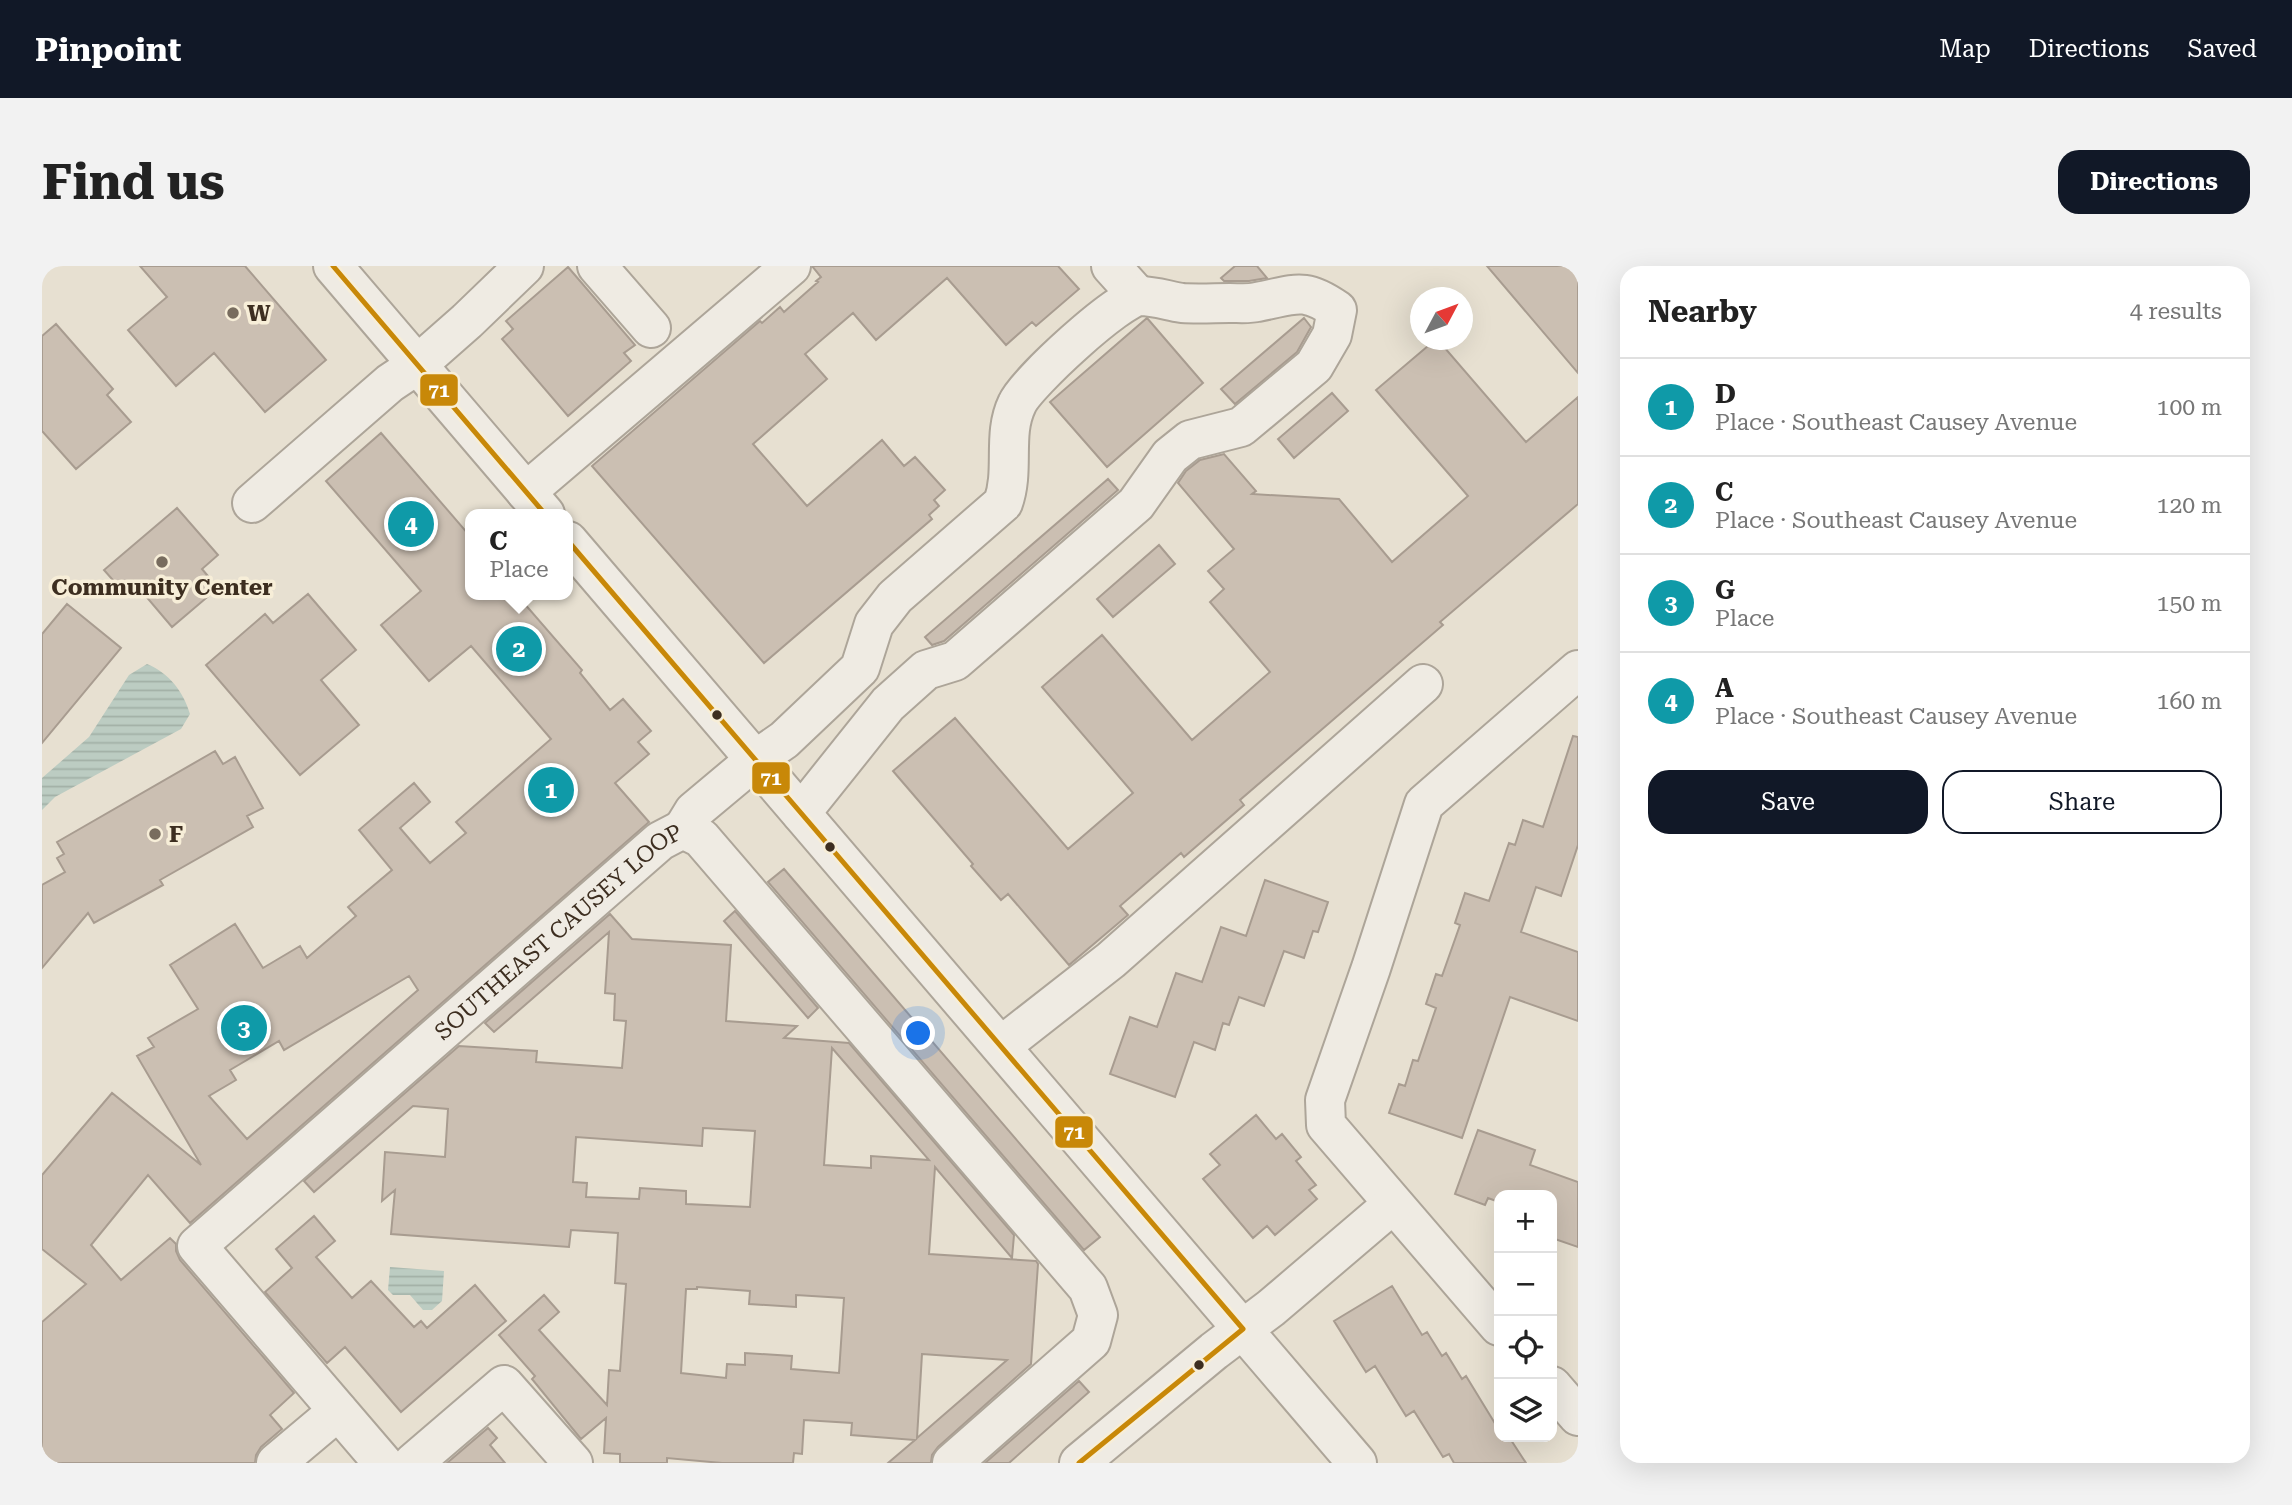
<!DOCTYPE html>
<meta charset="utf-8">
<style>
:root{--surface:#fff;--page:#f2f2f2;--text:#222;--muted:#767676;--line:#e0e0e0;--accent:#111827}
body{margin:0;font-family:"Roboto Serif",serif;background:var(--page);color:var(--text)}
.controls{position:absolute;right:21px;bottom:21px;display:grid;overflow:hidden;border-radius:14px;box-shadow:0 7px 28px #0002}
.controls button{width:63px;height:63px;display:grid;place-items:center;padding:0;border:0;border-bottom:2px solid var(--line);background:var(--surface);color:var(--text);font:35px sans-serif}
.compass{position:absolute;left:1368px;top:21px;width:63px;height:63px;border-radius:50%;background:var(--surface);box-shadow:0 7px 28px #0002;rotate:49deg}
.you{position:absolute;left:877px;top:768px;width:24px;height:24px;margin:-18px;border:5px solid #fff;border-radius:50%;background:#1a73e8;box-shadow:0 0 0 10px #1a73e833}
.badge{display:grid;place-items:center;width:46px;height:46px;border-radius:50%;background:var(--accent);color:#fff;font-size:23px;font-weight:700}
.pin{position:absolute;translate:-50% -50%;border:4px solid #fff;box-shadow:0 2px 7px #0006}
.popup{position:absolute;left:423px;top:243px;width:108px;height:91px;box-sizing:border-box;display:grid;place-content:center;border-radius:14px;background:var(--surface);filter:drop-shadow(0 2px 5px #0005);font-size:23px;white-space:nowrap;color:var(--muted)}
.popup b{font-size:26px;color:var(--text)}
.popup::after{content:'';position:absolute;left:50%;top:100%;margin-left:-14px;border:14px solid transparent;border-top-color:var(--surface)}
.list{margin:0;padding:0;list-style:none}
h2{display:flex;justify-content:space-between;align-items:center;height:91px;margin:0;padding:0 28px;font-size:30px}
h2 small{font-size:23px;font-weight:400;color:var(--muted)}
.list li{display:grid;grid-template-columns:46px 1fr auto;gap:21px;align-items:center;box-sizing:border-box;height:98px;padding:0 28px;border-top:2px solid var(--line)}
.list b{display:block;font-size:26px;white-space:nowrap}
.list p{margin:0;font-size:23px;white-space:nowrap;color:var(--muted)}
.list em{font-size:23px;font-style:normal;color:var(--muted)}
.actions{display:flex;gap:14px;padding:21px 28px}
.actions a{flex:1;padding:16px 0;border:2px solid var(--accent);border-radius:21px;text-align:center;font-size:24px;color:var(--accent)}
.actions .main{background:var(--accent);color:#fff}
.icon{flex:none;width:38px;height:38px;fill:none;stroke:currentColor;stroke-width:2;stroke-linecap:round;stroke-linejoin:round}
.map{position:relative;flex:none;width:1536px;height:1197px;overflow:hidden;border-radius:21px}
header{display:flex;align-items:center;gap:42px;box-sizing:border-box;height:98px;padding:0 35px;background:var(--accent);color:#fff}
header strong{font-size:33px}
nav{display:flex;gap:38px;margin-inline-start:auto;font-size:24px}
.intro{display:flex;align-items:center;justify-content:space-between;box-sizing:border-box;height:168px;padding:0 42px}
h1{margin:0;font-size:49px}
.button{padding:18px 32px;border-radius:21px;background:var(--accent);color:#fff;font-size:24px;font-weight:700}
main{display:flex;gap:42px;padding:0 42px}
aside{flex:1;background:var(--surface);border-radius:21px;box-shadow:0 7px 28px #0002}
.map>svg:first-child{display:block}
.water{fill:url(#water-rules)}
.building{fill:#cbbfb2;stroke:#a89c90;stroke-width:2;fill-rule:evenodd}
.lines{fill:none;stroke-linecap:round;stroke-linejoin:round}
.minor-casing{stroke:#ada599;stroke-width:42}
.minor{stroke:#efebe3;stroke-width:38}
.bus-1-casing{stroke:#f7eed8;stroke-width:10}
.bus-1{stroke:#c88808;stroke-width:5}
.poi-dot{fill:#786c5e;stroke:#f7eed8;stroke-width:2.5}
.bus-dot{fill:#3d2e20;stroke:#f7eed8;stroke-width:2.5}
.labels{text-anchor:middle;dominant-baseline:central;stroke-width:7;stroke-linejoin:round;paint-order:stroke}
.poi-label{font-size:23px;font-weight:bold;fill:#3d2e20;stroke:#f7eed8;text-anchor:start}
.street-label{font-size:23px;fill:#3d2e20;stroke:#f7eed8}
.line-badge{stroke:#f7eed8;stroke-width:2.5}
.badge-label{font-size:19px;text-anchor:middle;font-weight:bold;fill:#fff}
</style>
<header>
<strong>Pinpoint</strong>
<nav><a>Map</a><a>Directions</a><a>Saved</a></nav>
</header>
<div class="intro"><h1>Find us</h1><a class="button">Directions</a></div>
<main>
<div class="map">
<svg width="1536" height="1197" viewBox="0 0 1536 1197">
<defs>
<pattern id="water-rules" width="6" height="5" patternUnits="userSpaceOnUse" patternTransform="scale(1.75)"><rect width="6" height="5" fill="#bcccc2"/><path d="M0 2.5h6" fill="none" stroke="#a2b0a6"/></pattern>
</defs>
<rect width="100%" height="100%" fill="#e7e0d1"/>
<path class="water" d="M 105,398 C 127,407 141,425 148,448 L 139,463 L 13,531 L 0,544 L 0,512 L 47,471 L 87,409 Z
M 348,1001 L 402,1005 L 400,1035 L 390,1044 L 381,1044 L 368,1029 L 351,1029 L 346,1024 Z"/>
<path class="building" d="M 98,0 L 203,0 L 284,94 L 223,146 L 172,87 L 134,120 L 86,64 L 125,31 Z
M 770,0 L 1016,0 L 1037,23 L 994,60 L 990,56 L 964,79 L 905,12 L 834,74 L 811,47 L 763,88 L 785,113 L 711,178 L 765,240 L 840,174 L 862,200 L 873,191 L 903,224 L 892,234 L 897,240 L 887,249 L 890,253 L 722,397 L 550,200 L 718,55 L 720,57 L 738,41 L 742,46 L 776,16 L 774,15 L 779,11 Z
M 1193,0 L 1215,0 L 1225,12 L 1207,15 L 1182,15 L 1179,12 Z
M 1445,0 L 1536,0 L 1536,107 Z
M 526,1 L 593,79 L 582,87 L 589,95 L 526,150 L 460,73 L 471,63 L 464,55 Z
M 1105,52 L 1161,117 L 1065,201 L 1008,136 Z
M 1262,52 L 1269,61 L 1255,86 L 1193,138 L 1179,123 Z
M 14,58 L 71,123 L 65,129 L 89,156 L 34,203 L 0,165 L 0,70 Z
M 1393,74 L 1396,74 L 1484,176 L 1536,131 L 1536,238 L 1398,356 L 1401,359 L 1198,534 L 1202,539 L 1142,591 L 1139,587 L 1078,640 L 1086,649 L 1027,699 L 966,628 L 959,634 L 929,600 L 931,598 L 851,505 L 913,452 L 1026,583 L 1091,527 L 1000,421 L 1060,369 L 1150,474 L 1228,406 L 1168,336 L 1182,323 L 1166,305 L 1192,283 L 1136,217 L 1144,205 L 1158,194 L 1182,188 L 1214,225 L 1210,228 L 1297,233 L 1350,296 L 1426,230 L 1334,124 Z
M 1290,127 L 1306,145 L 1252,192 L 1236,173 Z
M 339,167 L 428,270 L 428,329 L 475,329 L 540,404 L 538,407 L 568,444 L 581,433 L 609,465 L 596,476 L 607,488 L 573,517 L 607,556 L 148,957 L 106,909 L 49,979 L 79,1014 L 128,972 L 134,978 L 134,985 L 138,994 L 252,1127 L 228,1149 L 240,1163 L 219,1181 L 214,1189 L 213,1197 L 0,1197 L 0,1056 L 44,1018 L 0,983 L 0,909 L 70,827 L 159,899 L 95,790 L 112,781 L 106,772 L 156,743 L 128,699 L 193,658 L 221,702 L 258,680 L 265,692 L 314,650 L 306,641 L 350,604 L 317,564 L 372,517 L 388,536 L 358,562 L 388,597 L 424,567 L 414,556 L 509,473 L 429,380 L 387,415 L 339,359 L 379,325 L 284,215 ZM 367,710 L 376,724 L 205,873 L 167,830 L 194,814 L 188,804 L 237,775 L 242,784 Z
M 1066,213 L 1076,224 L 902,375 L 890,379 L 883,371 Z
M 135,242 L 176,289 L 160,303 L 176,322 L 130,361 L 97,322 L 85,330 L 62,304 Z
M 1117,279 L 1133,298 L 1071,351 L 1055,333 Z
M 266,328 L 314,384 L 279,414 L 317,459 L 258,509 L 164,399 L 223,348 L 231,357 Z
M 25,338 L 79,382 L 0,477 L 0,368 Z
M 1531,470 L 1536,471 L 1536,579 L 1519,630 L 1494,621 L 1479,666 L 1536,686 L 1536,755 L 1468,731 L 1420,872 L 1347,847 L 1357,818 L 1363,820 L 1371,794 L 1376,795 L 1394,742 L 1384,738 L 1394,708 L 1400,710 L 1418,659 L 1413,657 L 1423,627 L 1447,635 L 1467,577 L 1473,579 L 1481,554 L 1501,561 Z
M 173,485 L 181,498 L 193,491 L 221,542 L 205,550 L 211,561 L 118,614 L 121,619 L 52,657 L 46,647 L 0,702 L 0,619 L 23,606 L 15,592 L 22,588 L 15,576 Z
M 742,603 L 1058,971 L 1042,984 L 726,616 Z
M 1223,614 L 1286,636 L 1276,666 L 1271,665 L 1262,692 L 1242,685 L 1222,740 L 1197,731 L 1187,759 L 1181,757 L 1173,784 L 1152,776 L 1133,831 L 1068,808 L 1088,751 L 1115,761 L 1134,707 L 1160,716 L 1179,661 L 1204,670 Z
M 693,645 L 776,742 L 766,752 L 682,655 Z
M 568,648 L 590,673 L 689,679 L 684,755 L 755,760 L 742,772 L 807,777 L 972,969 L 970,992 L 893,901 L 887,988 L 994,995 L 996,998 L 989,1098 L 896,1181 L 890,1189 L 889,1197 L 846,1197 L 873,1174 L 809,1169 L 810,1157 L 762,1154 L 760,1188 L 752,1187 L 751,1197 L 680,1197 L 625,1192 L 625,1197 L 578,1197 L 578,1188 L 562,1187 L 564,1152 L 539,1173 L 490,1113 L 493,1110 L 457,1069 L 502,1029 L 517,1046 L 497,1064 L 565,1139 L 567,1104 L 578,1105 L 584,1018 L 573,1017 L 576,967 L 529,964 L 527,981 L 349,968 L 353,924 L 340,935 L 343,886 L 403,891 L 406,843 L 371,840 L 272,926 L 262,915 L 417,780 L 495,785 L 494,796 L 580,802 L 584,755 L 572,754 L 573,728 L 563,727 L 567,666 L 452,766 L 443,757 ZM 790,782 L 887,894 L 829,890 L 829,902 L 782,899 ZM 661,862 L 713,865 L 708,941 L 644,938 L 644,925 L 598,922 L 597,933 L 544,931 L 545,917 L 531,916 L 534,871 L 660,880 ZM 655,1021 L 708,1025 L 707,1038 L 754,1041 L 754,1029 L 802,1032 L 797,1107 L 749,1103 L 750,1090 L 703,1087 L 703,1099 L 685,1098 L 684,1112 L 639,1107 L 644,1023 L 655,1023 ZM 880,1088 L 965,1094 L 875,1172 Z
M 1214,849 L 1234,873 L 1240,868 L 1259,891 L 1254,895 L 1274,919 L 1267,924 L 1275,933 L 1233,969 L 1225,960 L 1211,972 L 1161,913 L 1178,899 L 1168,888 Z
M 1436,864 L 1493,884 L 1488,899 L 1536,916 L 1536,981 L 1510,972 L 1510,929 L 1457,929 L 1457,936 L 1446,932 L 1443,939 L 1413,928 Z
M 272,950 L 293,975 L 274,991 L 310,1032 L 329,1015 L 372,1061 L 379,1055 L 385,1062 L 433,1019 L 464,1055 L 359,1146 L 303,1081 L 285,1097 L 223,1026 L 250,1002 L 234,983 Z
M 1350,1020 L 1380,1069 L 1385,1066 L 1400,1090 L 1404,1087 L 1420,1113 L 1424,1110 L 1457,1164 L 1457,1171 L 1467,1171 L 1484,1197 L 1412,1197 L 1407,1188 L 1401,1191 L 1372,1145 L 1364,1150 L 1333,1100 L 1324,1106 L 1292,1055 Z
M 1037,1115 L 1047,1126 L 967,1197 L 943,1197 Z
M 446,1162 L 455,1172 L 448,1179 L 463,1197 L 405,1197 Z"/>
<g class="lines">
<g class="minor-casing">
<g id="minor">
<path d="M 291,0 L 503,248"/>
<path d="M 555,0 L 609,62"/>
<path d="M 1069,0 L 1096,30"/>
<path d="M 484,226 L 749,0"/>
<path d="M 210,237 L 348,117 L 375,99 L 425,55 L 482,0"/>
<path d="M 526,275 L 1315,1197"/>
<path d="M 641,563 L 652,545 L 713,494 L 742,474 L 818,402 L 832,358 L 853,331 L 961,237 C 973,204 960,169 975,138 C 984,117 1078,31 1098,30 C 1112,30 1127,35 1140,37 C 1156,38 1173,37 1188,37 C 1197,37 1207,38 1215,36 C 1253,29 1261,20 1295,44 L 1290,69 L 1272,100 L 1199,161 L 1148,174 L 1128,190 L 1094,238 L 913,395 L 884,404 L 846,438 L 759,547"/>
<path d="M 959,780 L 1069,694 L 1381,418"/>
<path d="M 1457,1060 L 1284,859 L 1283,834 L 1329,702 L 1382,538 L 1536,404"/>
<path d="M 1510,1120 L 1536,1150"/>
<path d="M 234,1197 L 296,1145"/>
<path id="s1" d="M 341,1197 L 155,980 L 618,575 L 641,563 L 659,572 L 1046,1022 L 1056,1049 L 1049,1075 L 910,1197"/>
<path d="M 371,1197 L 462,1119 L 531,1197"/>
<path d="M 1037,1197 L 1172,1085 L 1229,1042 L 1351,938"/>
</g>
</g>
<use href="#minor" class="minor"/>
<g class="bus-1-casing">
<path id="bus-1" d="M 291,0 L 503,248
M 526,275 L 1201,1063
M 1037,1197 L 1201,1063"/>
</g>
<use href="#bus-1" class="bus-1"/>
</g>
<g class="poi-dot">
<circle cx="191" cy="47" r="7"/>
<circle cx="120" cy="296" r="7"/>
<circle cx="113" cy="568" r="7"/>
</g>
<g class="bus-dot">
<circle cx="675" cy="449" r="6"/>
<circle cx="788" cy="581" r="6"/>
<circle cx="1157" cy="1099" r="6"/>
</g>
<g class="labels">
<g class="poi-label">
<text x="205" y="47">W</text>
<text x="120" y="321" text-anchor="middle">Community Center</text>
<text x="127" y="568">F</text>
</g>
<g class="street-label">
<text stroke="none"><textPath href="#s1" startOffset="765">SOUTHEAST CAUSEY LOOP</textPath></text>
</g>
</g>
<g class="line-badge">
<rect x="377" y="107" width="40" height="34" rx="7" fill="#c88808"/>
<rect x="709" y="495" width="40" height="34" rx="7" fill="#c88808"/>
<rect x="1012" y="849" width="40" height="34" rx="7" fill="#c88808"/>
</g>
<g class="badge-label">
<text x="397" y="131">71</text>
<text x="729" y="519">71</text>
<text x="1032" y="873">71</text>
</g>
</svg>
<div class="controls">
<button>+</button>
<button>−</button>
<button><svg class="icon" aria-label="locate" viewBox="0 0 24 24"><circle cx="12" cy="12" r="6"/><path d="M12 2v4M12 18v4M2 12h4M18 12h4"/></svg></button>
<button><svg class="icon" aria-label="layers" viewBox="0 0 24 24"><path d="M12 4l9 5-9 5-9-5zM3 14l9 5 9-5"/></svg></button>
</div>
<svg class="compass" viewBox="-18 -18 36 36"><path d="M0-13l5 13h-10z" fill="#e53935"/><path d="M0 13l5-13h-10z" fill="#767676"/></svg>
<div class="you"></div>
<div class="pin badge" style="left:509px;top:524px;background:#0f9aa8">1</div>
<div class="pin badge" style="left:477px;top:383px;background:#0f9aa8">2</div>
<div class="popup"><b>C</b>Place</div>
<div class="pin badge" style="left:202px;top:762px;background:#0f9aa8">3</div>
<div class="pin badge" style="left:369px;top:258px;background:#0f9aa8">4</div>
</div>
<aside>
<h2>Nearby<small>4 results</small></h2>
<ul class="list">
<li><span class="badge" style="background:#0f9aa8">1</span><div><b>D</b><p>Place · Southeast Causey Avenue</p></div><em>100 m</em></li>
<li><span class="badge" style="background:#0f9aa8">2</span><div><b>C</b><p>Place · Southeast Causey Avenue</p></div><em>120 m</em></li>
<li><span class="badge" style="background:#0f9aa8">3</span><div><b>G</b><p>Place</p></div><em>150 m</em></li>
<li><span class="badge" style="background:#0f9aa8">4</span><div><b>A</b><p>Place · Southeast Causey Avenue</p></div><em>160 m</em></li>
</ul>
<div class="actions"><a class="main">Save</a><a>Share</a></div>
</aside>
</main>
